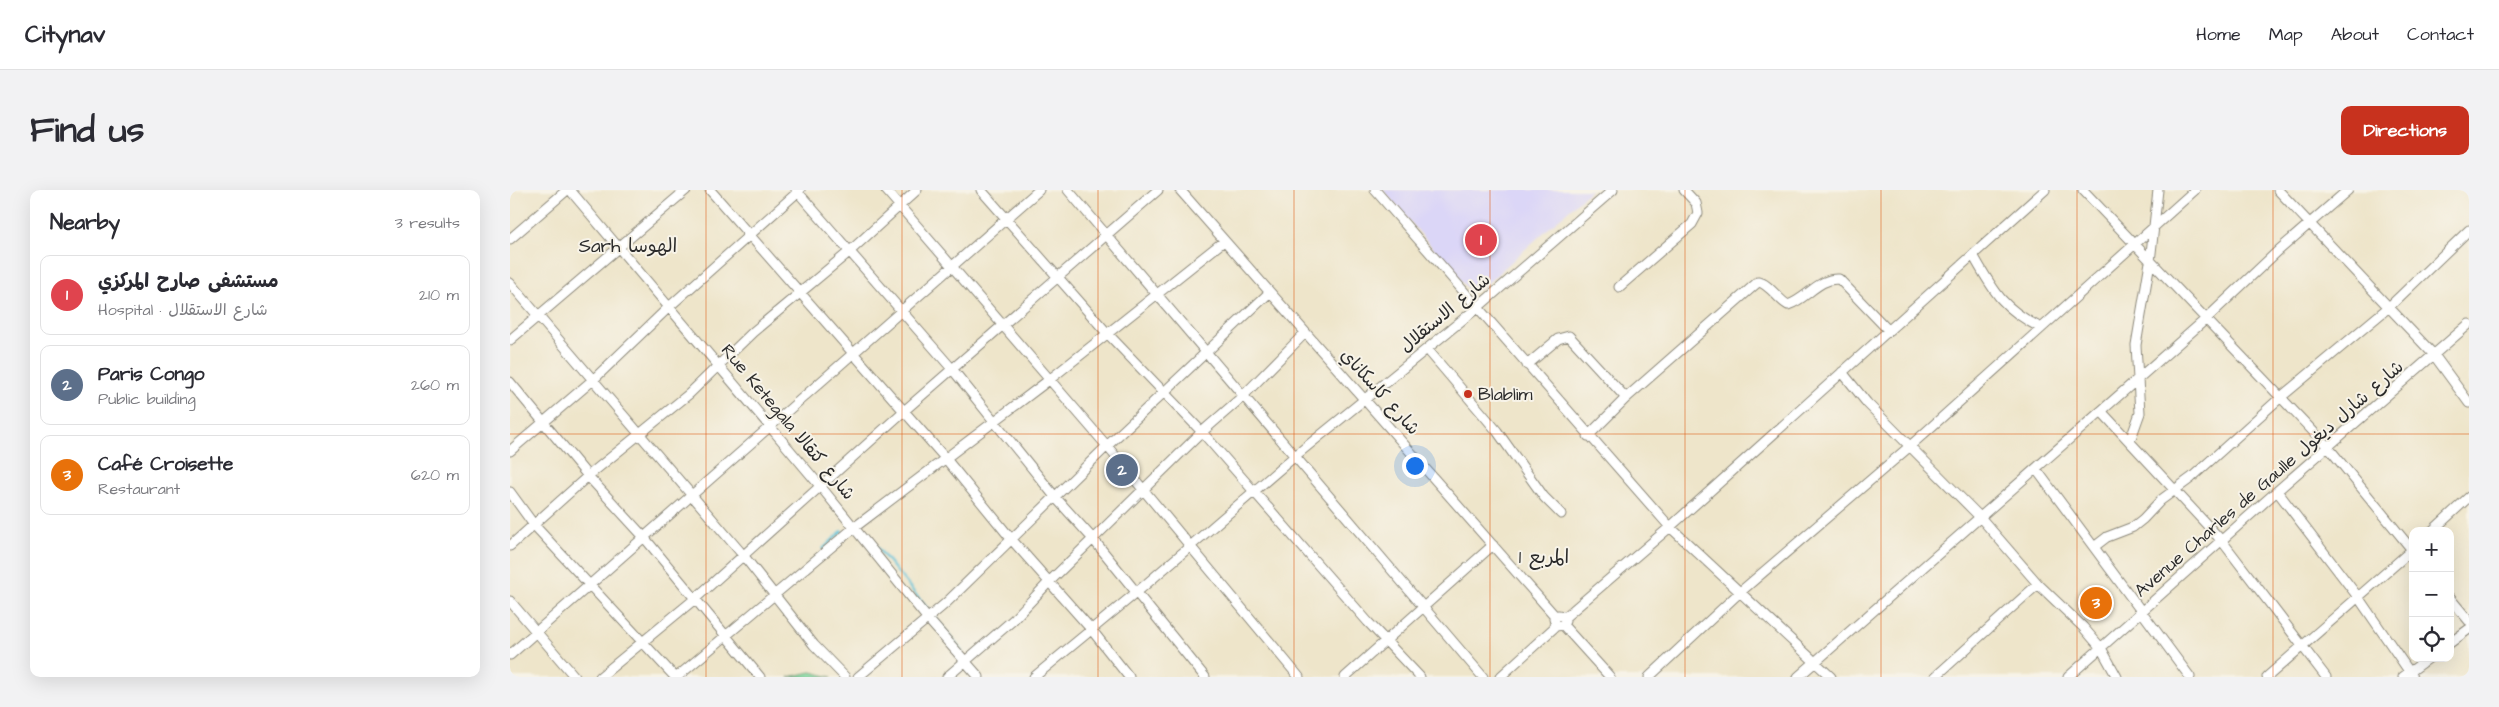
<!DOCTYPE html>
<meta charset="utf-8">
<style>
:root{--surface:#fff;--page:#f2f2f3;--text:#2b2b33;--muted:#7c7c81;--line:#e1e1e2;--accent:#c8321e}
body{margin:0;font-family:"Architects Daughter","Playpen Sans Arabic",sans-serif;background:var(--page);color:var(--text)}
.controls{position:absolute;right:15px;bottom:15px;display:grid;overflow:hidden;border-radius:10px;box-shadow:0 5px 20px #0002}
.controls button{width:45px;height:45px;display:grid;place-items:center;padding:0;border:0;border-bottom:1px solid var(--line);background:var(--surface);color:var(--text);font:25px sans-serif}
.you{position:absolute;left:904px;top:275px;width:18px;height:18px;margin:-12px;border:4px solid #fff;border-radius:50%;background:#1a73e8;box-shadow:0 0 0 8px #1a73e833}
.badge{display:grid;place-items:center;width:32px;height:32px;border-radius:50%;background:var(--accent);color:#fff;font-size:16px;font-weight:700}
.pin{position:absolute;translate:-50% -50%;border:2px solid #fff;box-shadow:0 1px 5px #0006}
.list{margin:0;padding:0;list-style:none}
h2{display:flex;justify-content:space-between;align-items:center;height:65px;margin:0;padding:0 20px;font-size:21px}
h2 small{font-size:16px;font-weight:400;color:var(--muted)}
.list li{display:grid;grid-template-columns:32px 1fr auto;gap:15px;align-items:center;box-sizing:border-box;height:80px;margin:0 10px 10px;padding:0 10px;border:1px solid var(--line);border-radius:10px}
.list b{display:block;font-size:19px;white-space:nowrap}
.list p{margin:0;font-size:16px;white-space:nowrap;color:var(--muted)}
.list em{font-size:16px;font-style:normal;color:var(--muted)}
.icon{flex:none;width:28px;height:28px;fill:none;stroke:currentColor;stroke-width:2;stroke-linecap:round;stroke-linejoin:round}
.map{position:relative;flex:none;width:1959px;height:487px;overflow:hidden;border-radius:10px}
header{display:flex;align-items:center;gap:30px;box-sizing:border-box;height:70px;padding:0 25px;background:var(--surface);border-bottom:1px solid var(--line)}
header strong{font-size:24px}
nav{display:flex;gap:28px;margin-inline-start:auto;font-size:18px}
.intro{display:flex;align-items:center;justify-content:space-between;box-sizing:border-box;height:120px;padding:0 30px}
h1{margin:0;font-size:35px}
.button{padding:12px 22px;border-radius:10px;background:var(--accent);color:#fff;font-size:18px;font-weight:700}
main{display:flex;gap:30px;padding:0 30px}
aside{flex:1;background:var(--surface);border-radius:10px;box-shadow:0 5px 20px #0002}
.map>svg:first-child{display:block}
.built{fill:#dbd6f7}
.green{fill:#83dca1;stroke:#578466}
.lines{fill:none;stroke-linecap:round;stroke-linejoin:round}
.stream{stroke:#59c0d7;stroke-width:2.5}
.minor-casing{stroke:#8c887a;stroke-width:11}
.minor{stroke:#fff;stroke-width:9}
.grid{fill:none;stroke:#df570e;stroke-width:1;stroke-opacity:0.55}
.poi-dot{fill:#c8321e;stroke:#f7f3e8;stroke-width:2}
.labels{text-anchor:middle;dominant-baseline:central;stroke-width:4;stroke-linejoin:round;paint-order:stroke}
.street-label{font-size:18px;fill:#2b2b2b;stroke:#f7f3e8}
.poi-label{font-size:18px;fill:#2b2b2b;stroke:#f7f3e8;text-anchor:start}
.neighbourhood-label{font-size:19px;fill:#2b2b2b;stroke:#f7f3e8}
</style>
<header>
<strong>Citynav</strong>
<nav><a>Home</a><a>Map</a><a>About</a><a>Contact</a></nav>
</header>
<div class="intro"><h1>Find us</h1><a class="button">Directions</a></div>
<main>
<aside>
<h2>Nearby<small>3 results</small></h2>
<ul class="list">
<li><span class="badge" style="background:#e0444e">1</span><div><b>مستشفى صارح المركزي</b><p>Hospital · شارع الاستقلال</p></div><em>210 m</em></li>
<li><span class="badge" style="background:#5c6f8a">2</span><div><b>Paris Congo</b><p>Public building</p></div><em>260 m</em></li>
<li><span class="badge" style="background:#e8710a">3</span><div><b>Café Croisette</b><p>Restaurant</p></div><em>620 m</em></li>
</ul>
</aside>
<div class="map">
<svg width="1959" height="487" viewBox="0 0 1959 487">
<rect width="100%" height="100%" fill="#f7f3e8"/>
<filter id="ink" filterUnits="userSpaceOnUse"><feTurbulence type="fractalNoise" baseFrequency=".02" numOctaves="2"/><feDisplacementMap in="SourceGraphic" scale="10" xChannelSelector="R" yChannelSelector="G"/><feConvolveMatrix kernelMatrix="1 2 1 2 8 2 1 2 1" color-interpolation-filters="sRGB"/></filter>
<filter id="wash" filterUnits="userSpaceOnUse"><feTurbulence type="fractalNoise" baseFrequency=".0096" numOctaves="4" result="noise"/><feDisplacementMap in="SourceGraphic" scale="20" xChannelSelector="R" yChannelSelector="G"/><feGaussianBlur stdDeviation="1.12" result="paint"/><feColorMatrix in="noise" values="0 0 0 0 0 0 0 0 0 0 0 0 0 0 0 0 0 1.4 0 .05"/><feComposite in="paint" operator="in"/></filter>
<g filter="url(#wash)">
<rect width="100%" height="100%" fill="#eee5ca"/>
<path class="built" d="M 873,0 L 1081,0 L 971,99 L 959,100 Z"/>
<path class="green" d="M 301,482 L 322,487 L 279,487 Z"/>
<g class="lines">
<path class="stream" d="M 352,339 L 420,422
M 313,359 L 332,341
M 424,426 L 452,461"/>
</g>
</g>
<g filter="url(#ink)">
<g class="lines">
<g class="minor-casing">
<path id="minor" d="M 60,0 L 311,297 L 418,429 L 469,487
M 200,0 L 436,269 L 502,350 L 581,439 L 619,487
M 286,0 L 443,180 L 546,308 L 583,349 L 695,487
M 376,0 L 597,256 L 789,487
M 471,0 L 597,143 L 692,242 L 858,432 L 910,487
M 558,0 L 973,487
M 670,0 L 1045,426
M 865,0 L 1160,337 L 1321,487
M 1573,0 L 1818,257 L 1903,361
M 1768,0 L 1924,165 L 1959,213
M 0,49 L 57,0
M 1463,65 C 1484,102 1492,118 1531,138
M 0,93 L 233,365 L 304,455 L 335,487
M 1109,97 L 1182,34 L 1188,23 L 1186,13 L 1174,0
M 0,150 L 176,0
M 917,159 L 987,241 L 1034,307 L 1051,324
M 1017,175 L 1048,149 L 1059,146 L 1116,208
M 1332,182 L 1357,213 L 1470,327 L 1528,394 L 1573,437 L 1591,458 L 1607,487
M 0,192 L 78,286 L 133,346 L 250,487
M 1591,221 L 1712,351 L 1816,487
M 1078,246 L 1116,208 L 1248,92 C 1259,93 1268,110 1278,115 C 1297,109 1308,88 1329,89 L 1378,140
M 1620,251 L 1630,223 L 1626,155 L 1640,72 L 1648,0
M 0,261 L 84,189 L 159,117 L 290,0
M 1526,279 L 1680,487
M 1767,301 L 1848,407 L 1903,487
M 0,302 L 24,335 L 165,487
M 1922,341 L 1959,307
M 0,356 L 78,286 L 179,204 L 243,142 L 339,62 L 407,0
M 1584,357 L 1597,347 L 1623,337 L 1633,329 L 1651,310 L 1681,288 L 1771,207 L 1879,117 L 1959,40
M 1940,408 L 1959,431
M 0,411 L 65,487
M 1054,428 L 1160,337 L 1535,0
M 1053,435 L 1100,487
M 1940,453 L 1959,439
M 0,465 L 529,0
M 90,487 L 186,408 L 394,221 L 648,0
M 167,487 L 345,337 L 539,190 L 714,51
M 348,487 L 436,413 L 597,256 L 760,102
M 437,487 L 503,430 L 539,392 L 692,242 L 732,207 L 795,143
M 524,487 L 627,402 L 785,266 L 967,118 L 1103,0
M 835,487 L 983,355
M 990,487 L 1046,436 L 1053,435 L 1055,431 L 1053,426 L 1048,425 L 1044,428 L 1046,436
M 1139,487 L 1229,403 L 1399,257 L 1685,0
M 1288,487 L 1696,129 L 1769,60 L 1838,0
M 1425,487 L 1528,394
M 1558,487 L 1767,301 L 1959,134
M 1757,487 L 1903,359
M 1893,487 L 1919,468"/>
</g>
<use href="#minor" class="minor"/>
</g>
</g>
<path class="grid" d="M 196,0 L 196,487M 392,0 L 392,487M 588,0 L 588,487M 784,0 L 784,487M 980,0 L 980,487M 1175,0 L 1175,487M 1371,0 L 1371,487M 1567,0 L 1567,487M 1763,0 L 1763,487M 0,244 L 1959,244"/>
<circle class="poi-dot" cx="958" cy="204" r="5"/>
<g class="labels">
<g class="street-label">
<text transform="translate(935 123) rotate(-40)">شارع الاستقلال</text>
<text transform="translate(870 202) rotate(48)">شارع كاسكاناي</text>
<text transform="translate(278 232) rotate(50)">Rue Ketegala شارع كتقالا</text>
<text transform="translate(1759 289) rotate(-41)">Avenue Charles de Gaulle شارع شارل ديغول</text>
</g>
<g class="poi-label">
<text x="968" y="204">Blablim</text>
</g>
<g class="neighbourhood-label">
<text x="118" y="56">Sarh الهوسا</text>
<text x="1034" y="367">المربع 1</text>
</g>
</g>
</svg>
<div class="controls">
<button>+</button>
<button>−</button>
<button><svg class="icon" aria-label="locate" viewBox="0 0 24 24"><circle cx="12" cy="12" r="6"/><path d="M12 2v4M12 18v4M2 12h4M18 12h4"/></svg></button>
</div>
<div class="you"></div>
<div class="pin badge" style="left:971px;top:50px;background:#e0444e">1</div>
<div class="pin badge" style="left:612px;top:280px;background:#5c6f8a">2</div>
<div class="pin badge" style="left:1586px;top:413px;background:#e8710a">3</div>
</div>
</main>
